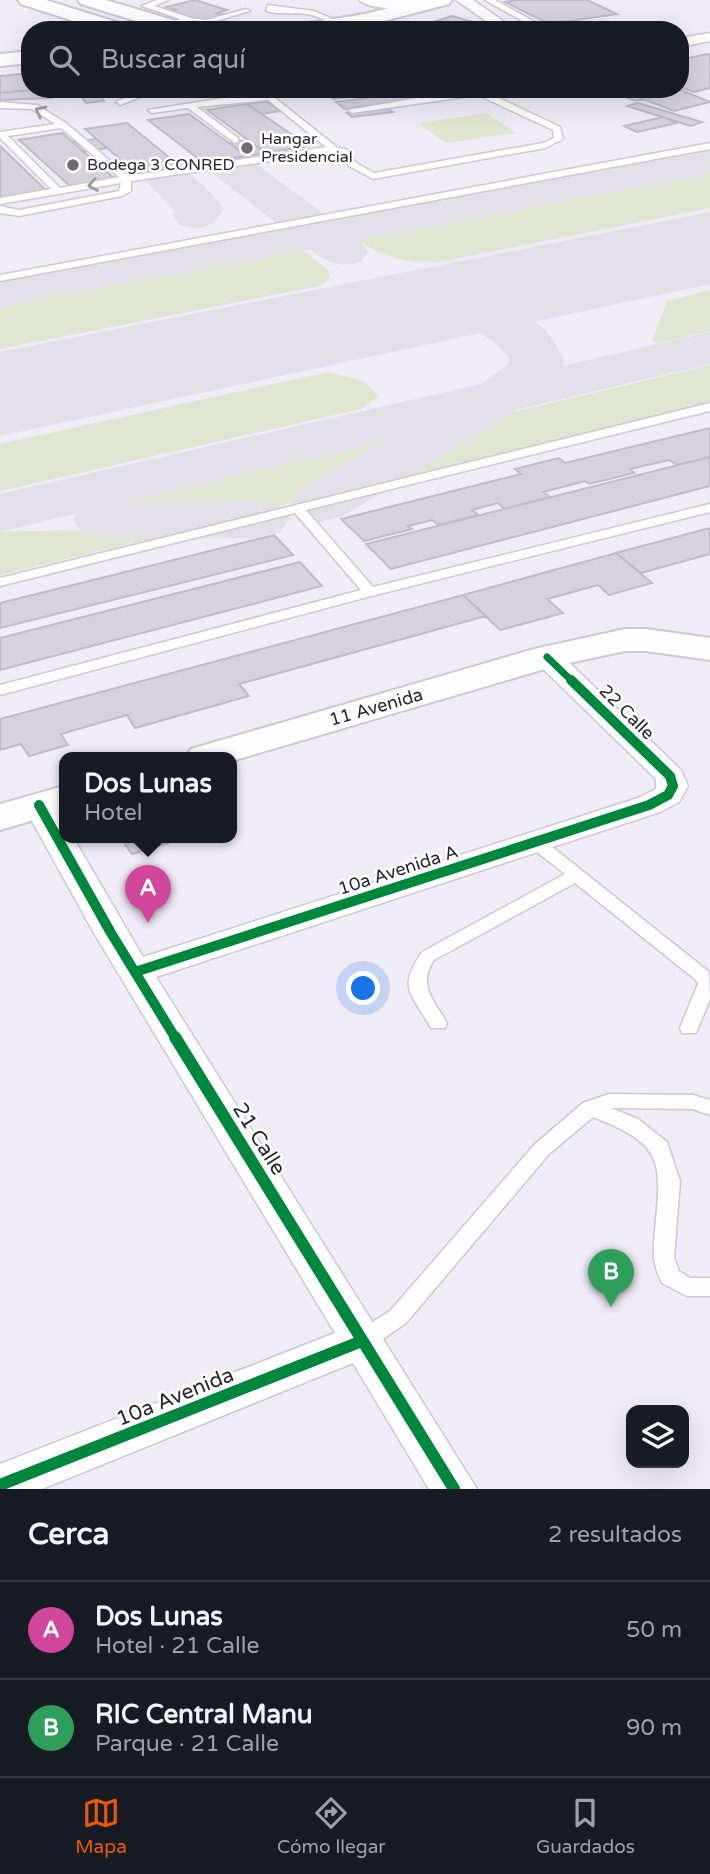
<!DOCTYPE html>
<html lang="es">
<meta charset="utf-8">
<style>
:root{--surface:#171b24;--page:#20242c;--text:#f1f3f6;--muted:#9ea1a6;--line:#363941;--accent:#ea580c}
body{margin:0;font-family:"Varela Round",sans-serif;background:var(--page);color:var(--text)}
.controls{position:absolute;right:21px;bottom:21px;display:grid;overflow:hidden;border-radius:14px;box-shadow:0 7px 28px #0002}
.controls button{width:63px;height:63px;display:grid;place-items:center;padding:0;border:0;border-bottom:2px solid var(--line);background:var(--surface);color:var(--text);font:35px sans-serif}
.you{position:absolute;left:364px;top:989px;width:24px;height:24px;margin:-18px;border:5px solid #fff;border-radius:50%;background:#1a73e8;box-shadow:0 0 0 10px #1a73e833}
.badge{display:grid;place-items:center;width:46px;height:46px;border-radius:50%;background:var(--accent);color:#fff;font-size:23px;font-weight:700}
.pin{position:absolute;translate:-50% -58px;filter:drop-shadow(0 2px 4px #0008)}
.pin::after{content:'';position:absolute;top:37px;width:24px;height:21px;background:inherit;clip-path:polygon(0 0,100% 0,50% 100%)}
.popup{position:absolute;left:59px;top:752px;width:178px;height:91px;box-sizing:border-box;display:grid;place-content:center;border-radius:14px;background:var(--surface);filter:drop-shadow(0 2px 5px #0005);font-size:23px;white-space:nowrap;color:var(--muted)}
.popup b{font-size:26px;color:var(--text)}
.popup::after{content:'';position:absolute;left:50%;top:100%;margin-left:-14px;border:14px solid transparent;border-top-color:var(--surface)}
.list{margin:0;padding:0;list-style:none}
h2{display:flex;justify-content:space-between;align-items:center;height:91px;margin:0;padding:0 28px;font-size:30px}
h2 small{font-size:23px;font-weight:400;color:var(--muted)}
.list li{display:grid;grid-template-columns:46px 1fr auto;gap:21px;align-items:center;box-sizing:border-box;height:98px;padding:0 28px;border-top:2px solid var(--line)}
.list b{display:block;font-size:26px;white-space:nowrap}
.list p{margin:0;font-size:23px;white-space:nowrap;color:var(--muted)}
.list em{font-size:23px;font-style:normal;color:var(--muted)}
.icon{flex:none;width:38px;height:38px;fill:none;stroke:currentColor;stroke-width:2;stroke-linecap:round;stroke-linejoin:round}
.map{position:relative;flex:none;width:710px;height:1489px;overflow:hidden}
.search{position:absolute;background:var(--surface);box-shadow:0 7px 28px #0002;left:21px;right:21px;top:21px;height:77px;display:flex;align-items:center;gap:18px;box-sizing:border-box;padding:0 24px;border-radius:28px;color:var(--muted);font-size:26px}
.sheet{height:287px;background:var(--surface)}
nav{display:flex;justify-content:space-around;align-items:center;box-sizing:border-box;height:98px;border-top:2px solid var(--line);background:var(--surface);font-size:19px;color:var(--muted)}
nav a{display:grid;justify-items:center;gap:4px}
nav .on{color:var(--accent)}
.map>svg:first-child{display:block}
.green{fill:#dee6d2}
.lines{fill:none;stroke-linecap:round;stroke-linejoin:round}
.taxiway{fill:#e2dfe7;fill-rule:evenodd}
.runway{fill:#e2dfe7;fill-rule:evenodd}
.building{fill:#d6d2dd;stroke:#bebbc6;stroke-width:2}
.lane-casing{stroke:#ccc8d4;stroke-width:3}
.street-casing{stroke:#ccc8d4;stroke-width:3}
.secondary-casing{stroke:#ccc8d4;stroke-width:4}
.primary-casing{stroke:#ccc8d4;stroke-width:4}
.lane{fill:#fdfcfe;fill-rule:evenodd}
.street{fill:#fdfcfe;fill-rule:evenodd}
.secondary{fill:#fdfcfe;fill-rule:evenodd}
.primary{fill:#fdfcfe;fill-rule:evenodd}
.cycleway-far2-casing{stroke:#fff;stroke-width:10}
.cycleway-far1-casing{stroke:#fff;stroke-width:14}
.cycleway-casing{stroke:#fff;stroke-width:17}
.cycleway-far2{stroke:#00873e;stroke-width:7}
.cycleway-far1{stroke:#00873e;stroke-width:10}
.cycleway{stroke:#00873e;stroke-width:12}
.oneway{stroke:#9e9ba1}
.poi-dot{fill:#6e6a76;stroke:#fff;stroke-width:2.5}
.labels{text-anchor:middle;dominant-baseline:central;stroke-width:5;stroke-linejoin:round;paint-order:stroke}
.far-poi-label{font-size:16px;fill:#292530;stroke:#fff;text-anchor:start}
.street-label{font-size:18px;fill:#292530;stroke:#fff}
.near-street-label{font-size:21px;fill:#292530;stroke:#fff}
</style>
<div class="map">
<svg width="710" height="1489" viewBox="0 0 710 1489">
<rect width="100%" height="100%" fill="#efebf7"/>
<path class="green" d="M 487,113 L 516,133 L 446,143 L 418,123 Z
M 710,169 L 710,208 L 439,262 C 406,264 382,257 356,239 L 361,233 Z
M 295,244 L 329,271 L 330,278 L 319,286 L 0,349 L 0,300 Z
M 710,290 L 710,331 L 658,343 L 652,341 L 667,301 Z
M 710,365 L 710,402 L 376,484 L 376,481 L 493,417 Z
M 328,372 L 363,381 L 379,396 L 361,409 L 0,491 L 0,444 Z
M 408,436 L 414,438 L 286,505 L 104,515 L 93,513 L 98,508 Z
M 201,527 L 0,575 L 0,532 Z"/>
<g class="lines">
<path class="taxiway" d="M 710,148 L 710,174 L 359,240 L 368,252 L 361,262 C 339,268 328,263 310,249 L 0,307 L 0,277 L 280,226 L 216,176 L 210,167 L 216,158 L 232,154 L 248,158 L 328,217 Z
M 163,163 C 187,168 210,189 224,209 C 210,229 203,231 179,225 L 173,215 L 175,211 L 141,176 L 147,166 Z
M 394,275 C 439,286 515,297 547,332 C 554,340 559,351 564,360 L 562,366 L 710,332 L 710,364 L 519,409 L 343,516 L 321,522 L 299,516 L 290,503 L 299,490 L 382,442 L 131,501 L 258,500 L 280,506 L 290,519 L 280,532 L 258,538 L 105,539 L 83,533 L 73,520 L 78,513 L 0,532 L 0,494 L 481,384 L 507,365 L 510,360 C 489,322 415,313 376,301 L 369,290 L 376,279 Z"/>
<path class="runway" d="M 710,212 L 710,284 L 0,436 L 0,352 Z"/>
</g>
<path class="building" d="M 195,0 L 227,10 L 217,13 L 226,15 L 202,22 L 170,12 L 176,10 L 166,7 Z
M 517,0 L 587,0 L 617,14 L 549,24 L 505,2 Z
M 452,16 L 488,26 L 476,30 L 408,30 Z
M 707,54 L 710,55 L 710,88 L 694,92 L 680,87 L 680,60 Z
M 30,73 L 30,89 L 41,89 L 0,93 L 0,76 Z
M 45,89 L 51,98 L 0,100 L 0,93 Z
M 349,89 L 405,89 L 406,90 L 333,99 L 324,92 Z
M 436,89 L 443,89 L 452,95 L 345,109 L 336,102 Z
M 607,89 L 680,89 L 681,90 L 635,101 Z
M 681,90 L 710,102 L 674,111 L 643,99 Z
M 98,93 L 104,101 L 86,103 L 80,95 Z
M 266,101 L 280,111 L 262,114 L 247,104 Z
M 638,103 L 702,122 L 691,126 L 627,106 Z
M 247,104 L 262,114 L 308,146 L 266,153 L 207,110 Z
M 387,108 L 393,112 L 352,117 L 347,113 Z
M 189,114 L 229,143 L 247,156 L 204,163 L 148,120 Z
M 663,117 L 677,123 L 637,132 L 624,126 Z
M 127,123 L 181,167 L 137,174 L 85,129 Z
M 62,133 L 115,179 L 70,186 L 19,140 Z
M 96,139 L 107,148 L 83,152 L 73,142 Z
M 247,140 L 266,153 L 247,156 L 229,143 Z
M 0,146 L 47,191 L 0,198 Z
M 710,428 L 710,457 L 677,465 L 669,460 L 630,469 L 634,473 L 589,484 L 585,481 L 543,492 L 550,497 L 504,509 L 498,503 L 472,510 L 478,515 L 438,525 L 432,520 L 408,526 L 412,529 L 364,541 L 341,519 L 521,474 L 515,469 L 559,458 L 565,463 Z
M 710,457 L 710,486 L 391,569 L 366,544 Z
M 710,528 L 710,554 L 641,573 L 616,553 Z
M 274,535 L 293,555 L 0,628 L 0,603 Z
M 616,553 L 652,583 L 609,595 L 598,585 L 547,599 L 563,613 L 500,630 L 463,595 Z
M 300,562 L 322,586 L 0,670 L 0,638 Z
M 463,595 L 486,616 L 239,684 L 249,696 L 135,728 L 127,715 L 61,734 L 68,745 L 29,756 L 21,744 L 0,750 L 0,719 Z
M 120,837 L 164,837 L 168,843 L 132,854 Z"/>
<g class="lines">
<g class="lane-casing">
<path id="lane" d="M 157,0 L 168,0 L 154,6 L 191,18 L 206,20 L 246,9 L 250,11 L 206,24 L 187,22 L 171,27 L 168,23 L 180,19 L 142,6 Z
M 485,0 L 495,0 L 535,22 L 528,24 Z
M 268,5 L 314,11 L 345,24 L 341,26 C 330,23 319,16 307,14 C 293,12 279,15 266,11 Z
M 156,89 L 178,89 L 143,96 L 120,105 L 116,102 L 138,92 Z
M 469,89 L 480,89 L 560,127 L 563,139 L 545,148 L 373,179 L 349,166 L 340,154 L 327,153 L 131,181 L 131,191 L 122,196 L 19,216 L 0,213 L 0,206 L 19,210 L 119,191 L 121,183 L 0,204 L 0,198 L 51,189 L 0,138 L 0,132 L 55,124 L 32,109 L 0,108 L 0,102 L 37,105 L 66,123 L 128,176 L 326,147 L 268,100 L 197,107 L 238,138 L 238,142 L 235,143 L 188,108 L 152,113 L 148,110 L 249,94 L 270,94 L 338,148 L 346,149 L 355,162 L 374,173 L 543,143 L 554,138 L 553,130 L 478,95 L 352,113 L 348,110 ZM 61,128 L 119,177 L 60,188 L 8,136 Z
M 710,143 L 710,149 L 0,281 L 0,275 Z
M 710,403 L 710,411 L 306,510 L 373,587 L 710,504 L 710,512 L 375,595 L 0,695 L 0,685 L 361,590 L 295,513 L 0,586 L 0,578 Z
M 535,837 L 541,838 L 709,972 L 710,999 L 696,1033 L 682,1033 L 680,1028 L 698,984 L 696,980 L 575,883 L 434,960 C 417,986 434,1000 447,1023 L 445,1028 L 431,1028 C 411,993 397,988 422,952 L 565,874 L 529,846 L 527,842 Z
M 609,1094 L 693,1095 L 710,1100 L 710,1115 L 692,1109 L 611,1108 L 638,1119 L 667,1142 L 680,1181 L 674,1258 L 679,1271 L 690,1278 L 710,1278 L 710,1296 L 687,1296 L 662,1283 C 652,1263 653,1252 655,1230 C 662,1160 663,1144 593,1117 L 549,1154 L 406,1323 L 370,1348 L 362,1350 L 354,1348 L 351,1341 L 354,1334 L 390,1311 L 535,1144 L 583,1103 Z"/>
</g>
<g class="street-casing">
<path id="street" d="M 359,0 L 427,0 C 414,11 372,11 359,0 Z
M 456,0 L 473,0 L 516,30 L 499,30 Z
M 710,33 L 710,41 L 680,47 L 680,38 Z
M 547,649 L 557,651 L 681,770 L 688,786 L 679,802 L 660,812 L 156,977 L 477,1489 L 429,1489 L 353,1363 L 42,1489 L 0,1489 L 0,1464 L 335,1333 L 94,933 L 23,805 L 28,798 L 39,795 L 50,798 L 64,822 L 64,837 L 73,837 L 143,957 L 638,798 L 656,789 L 656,779 L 537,663 L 533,657 L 537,651 Z"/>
</g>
<g class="secondary-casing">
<path id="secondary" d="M 625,629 L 646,629 L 710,638 L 710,660 L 646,651 L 625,651 L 555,666 L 232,761 L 232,757 L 186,757 L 191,749 L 534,649 Z
M 64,786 L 64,811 L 0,830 L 0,804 Z"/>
</g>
<g class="primary-casing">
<path id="primary" d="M 18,0 L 46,0 L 119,23 L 121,27 L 120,30 L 101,30 L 21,4 Z
M 78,0 L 106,0 L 193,26 L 195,30 L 165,30 L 81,4 Z
M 421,0 L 452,0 L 449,4 L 365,26 L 339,30 L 293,30 L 302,24 L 365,14 Z
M 30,51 L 30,63 L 0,66 L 0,54 Z"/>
</g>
<use href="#lane" class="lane"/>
<use href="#street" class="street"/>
<use href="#secondary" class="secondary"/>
<use href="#primary" class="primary"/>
<g class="cycleway-far2-casing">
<path id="cycleway-far2" d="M 547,657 L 573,682"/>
</g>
<g class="cycleway-far1-casing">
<path id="cycleway-far1" d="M 39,805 L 111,933 L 176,1039
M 135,972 L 649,805 L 668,795 L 673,786 L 670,776 L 571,680"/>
</g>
<g class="cycleway-casing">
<path id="cycleway" d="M 175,1037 L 454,1489
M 0,1485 L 362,1341"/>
</g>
<use href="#cycleway-far2" class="cycleway-far2"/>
<use href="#cycleway-far1" class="cycleway-far1"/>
<use href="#cycleway" class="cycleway"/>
</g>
<defs><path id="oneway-chevron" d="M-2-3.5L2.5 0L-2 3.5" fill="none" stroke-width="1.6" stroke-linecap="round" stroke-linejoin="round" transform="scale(1.75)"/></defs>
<g class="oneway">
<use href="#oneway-chevron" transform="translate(40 111) rotate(-153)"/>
<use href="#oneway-chevron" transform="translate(93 185) rotate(170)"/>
</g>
<g class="poi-dot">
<circle cx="247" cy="148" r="7"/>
<circle cx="73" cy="165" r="7"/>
</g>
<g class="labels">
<g class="far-poi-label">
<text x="261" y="139">Hangar<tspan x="261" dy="18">Presidencial</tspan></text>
<text x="87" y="165">Bodega 3 CONRED</text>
</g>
<g class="street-label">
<text transform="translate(376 707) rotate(-16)">11 Avenida</text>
<text transform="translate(627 712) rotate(45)">22 Calle</text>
<text transform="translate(398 870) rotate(-18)">10a Avenida A</text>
</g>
<g class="near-street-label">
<text transform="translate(259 1139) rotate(58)">21 Calle</text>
<text transform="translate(175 1397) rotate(-22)">10a Avenida</text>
</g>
</g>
</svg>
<div class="controls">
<button><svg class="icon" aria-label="layers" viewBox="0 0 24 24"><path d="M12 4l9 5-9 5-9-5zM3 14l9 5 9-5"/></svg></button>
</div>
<div class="you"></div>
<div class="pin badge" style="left:148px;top:923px;background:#d1479c">A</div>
<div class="popup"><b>Dos Lunas</b>Hotel</div>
<div class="pin badge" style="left:611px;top:1307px;background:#2e9e5b">B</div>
<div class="search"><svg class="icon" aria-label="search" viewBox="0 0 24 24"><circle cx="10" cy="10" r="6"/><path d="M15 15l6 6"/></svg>Buscar aquí</div>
</div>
<section class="sheet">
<h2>Cerca<small>2 resultados</small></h2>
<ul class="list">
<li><span class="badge" style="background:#d1479c">A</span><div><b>Dos Lunas</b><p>Hotel · 21 Calle</p></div><em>50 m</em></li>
<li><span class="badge" style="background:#2e9e5b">B</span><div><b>RIC Central Manu</b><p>Parque · 21 Calle</p></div><em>90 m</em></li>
</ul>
</section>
<nav>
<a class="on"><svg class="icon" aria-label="map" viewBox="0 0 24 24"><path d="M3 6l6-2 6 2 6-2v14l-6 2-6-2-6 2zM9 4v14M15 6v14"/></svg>Mapa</a>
<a><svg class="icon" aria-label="directions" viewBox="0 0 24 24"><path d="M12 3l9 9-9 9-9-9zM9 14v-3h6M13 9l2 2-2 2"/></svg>Cómo llegar</a>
<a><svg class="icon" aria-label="saved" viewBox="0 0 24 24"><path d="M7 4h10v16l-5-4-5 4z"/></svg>Guardados</a>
</nav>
